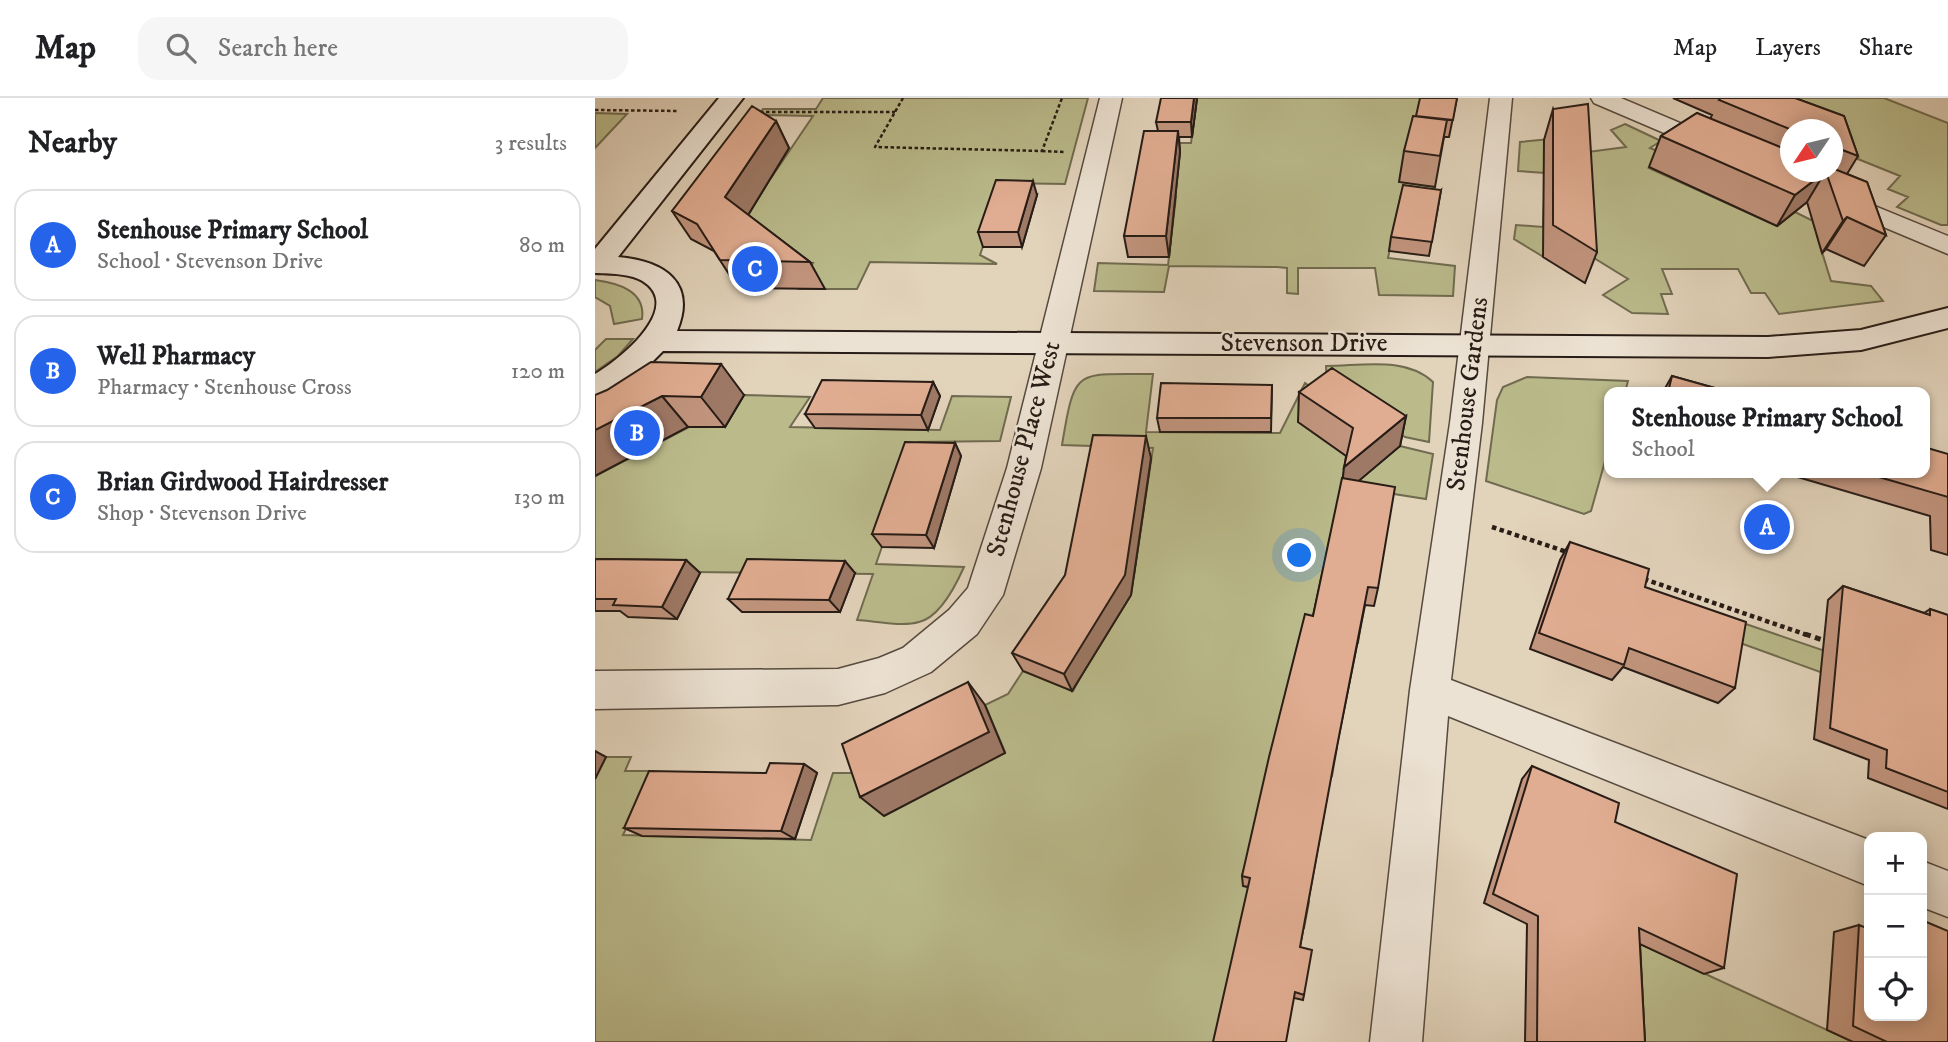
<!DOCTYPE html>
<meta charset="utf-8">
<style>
:root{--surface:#fff;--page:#f6f6f6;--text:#202124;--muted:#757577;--line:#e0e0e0;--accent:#2563eb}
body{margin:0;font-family:"IM FELL DW Pica",serif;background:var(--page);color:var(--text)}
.controls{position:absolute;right:21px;bottom:21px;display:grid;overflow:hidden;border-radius:14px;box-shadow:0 4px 18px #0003}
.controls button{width:63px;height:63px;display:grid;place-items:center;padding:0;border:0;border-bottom:2px solid var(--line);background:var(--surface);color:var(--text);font:35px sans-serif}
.compass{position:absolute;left:1185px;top:21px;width:63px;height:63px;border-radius:50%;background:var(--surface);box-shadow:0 4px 18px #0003;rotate:235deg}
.you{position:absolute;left:705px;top:458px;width:24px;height:24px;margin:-18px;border:5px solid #fff;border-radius:50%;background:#1a73e8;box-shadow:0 0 0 10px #1a73e833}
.badge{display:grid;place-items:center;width:46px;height:46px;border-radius:50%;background:var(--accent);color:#fff;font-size:23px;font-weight:700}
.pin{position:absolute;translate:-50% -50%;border:4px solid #fff;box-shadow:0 2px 7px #0006}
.popup{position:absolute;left:1009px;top:289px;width:326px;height:91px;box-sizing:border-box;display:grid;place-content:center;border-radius:14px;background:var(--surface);filter:drop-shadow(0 2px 5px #0005);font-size:23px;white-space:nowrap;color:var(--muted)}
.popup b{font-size:26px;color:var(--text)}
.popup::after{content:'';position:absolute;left:50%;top:100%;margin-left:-14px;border:14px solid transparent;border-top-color:var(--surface)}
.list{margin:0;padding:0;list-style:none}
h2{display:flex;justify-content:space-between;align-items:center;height:91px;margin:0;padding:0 28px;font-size:30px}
h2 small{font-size:23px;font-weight:400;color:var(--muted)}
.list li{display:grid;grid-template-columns:46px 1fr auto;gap:21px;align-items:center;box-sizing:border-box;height:112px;margin:0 14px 14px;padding:0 14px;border:2px solid var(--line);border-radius:21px}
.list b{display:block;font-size:26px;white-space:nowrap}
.list p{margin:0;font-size:23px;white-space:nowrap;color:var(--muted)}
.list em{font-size:23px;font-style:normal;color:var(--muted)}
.icon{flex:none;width:38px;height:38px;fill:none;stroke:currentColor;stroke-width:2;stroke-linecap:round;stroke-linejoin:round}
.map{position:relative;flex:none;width:1353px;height:944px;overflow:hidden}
header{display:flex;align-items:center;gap:42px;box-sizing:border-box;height:98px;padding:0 35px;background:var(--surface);border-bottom:2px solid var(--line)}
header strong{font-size:33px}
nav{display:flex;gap:38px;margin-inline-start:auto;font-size:24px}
.search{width:490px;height:63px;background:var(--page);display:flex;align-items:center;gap:18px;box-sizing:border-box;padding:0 24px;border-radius:21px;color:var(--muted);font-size:26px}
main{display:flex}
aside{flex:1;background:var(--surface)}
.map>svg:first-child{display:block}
.green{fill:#baba8b;stroke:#706b50;stroke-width:2}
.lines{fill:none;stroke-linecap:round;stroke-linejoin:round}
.street-casing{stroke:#564a3f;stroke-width:3}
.secondary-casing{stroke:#271c16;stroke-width:4}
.path-far2{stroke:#271c16;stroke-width:2.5;stroke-dasharray:3.5 2.5;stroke-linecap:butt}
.path-far1{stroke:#271c16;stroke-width:4.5;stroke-dasharray:4.5 3.5;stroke-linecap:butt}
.path{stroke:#271c16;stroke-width:5;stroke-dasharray:6 4.5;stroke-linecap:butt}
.street{fill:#ece2d3;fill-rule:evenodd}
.secondary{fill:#ece2d3;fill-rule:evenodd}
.wall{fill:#c2957e;stroke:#271c16;stroke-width:2;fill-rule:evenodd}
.shaded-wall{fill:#9e7966;stroke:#271c16;stroke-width:2}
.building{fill:#e1ad92;stroke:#271c16;stroke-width:2}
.labels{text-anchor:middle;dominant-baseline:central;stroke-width:5;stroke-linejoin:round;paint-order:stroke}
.street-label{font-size:26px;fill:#271c16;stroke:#ece2d3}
</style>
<header>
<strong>Map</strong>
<div class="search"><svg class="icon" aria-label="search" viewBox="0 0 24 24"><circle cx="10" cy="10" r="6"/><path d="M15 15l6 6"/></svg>Search here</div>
<nav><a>Map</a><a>Layers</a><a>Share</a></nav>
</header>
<main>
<aside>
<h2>Nearby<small>3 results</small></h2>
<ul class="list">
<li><span class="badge">A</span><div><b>Stenhouse Primary School</b><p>School · Stevenson Drive</p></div><em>80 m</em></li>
<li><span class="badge">B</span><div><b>Well Pharmacy</b><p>Pharmacy · Stenhouse Cross</p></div><em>120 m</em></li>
<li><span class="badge">C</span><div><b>Brian Girdwood Hairdresser</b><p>Shop · Stevenson Drive</p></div><em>130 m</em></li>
</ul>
</aside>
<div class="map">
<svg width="1353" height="944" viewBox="0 0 1353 944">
<rect width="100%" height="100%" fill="#e2d3bb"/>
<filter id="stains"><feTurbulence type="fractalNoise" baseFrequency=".00286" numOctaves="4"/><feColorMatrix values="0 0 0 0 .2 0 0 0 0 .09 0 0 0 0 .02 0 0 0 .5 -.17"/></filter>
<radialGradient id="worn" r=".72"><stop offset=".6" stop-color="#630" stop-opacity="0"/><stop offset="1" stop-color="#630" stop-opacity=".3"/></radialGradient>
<path class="green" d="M 228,0 L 493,0 L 470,86 L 410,85 L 385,157 L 402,166 L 275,164 L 262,191 L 204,191 L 218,165 L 186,165 L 155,134 L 139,79 L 176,80 L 218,18 L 163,17 L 168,11 L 221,11 Z
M 602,0 L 826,0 L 805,84 L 840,89 L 838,99 L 806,96 L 793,160 L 860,168 L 858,198 L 784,197 L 780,170 L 703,170 L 703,196 L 692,195 L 692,170 L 682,169 L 574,168 L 569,194 L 499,193 L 503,165 L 573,167 L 581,99 L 544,98 L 553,45 L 596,45 Z
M 1116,0 L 1289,0 L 1353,25 L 1353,127 L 1346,127 L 1302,109 L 1313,99 L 1293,91 L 1305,78 L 1238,51 L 1238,32 L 1196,32 Z
M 0,15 L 32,16 L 0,50 Z
M 1030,26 L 1066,43 L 1055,50 L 1072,57 L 1054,70 L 1182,128 L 1200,114 L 1216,122 L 1228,111 L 1222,138 L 1236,183 L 1276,188 L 1288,203 L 1184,216 L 1170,195 L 1156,195 L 1143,171 L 1067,171 L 1077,196 L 1066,196 L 1073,216 L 1037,215 L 1008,197 L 1033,181 L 973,144 L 947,158 L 919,141 L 921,127 L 948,129 L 950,75 L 923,73 L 925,44 L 955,41 L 970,57 L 1031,49 L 1016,32 Z
M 0,182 C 23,185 51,193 47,221 L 19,226 L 15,208 L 0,199 Z
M 11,241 L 38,241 L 23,258 L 0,274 L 0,252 Z
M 731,268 C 766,268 811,258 838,284 L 834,344 L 810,339 L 732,288 Z
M 558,276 L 551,334 L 685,335 L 710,285 L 805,348 L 838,356 L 831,401 L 748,388 L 766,525 L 763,545 L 708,534 L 742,649 L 737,678 L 676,665 L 648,788 L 714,804 L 709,830 L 650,817 L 621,944 L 0,944 L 0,681 L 11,659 L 36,659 L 30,673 L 58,673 L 28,737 L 216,742 L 238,675 L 259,675 L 410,654 L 390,607 L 413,596 L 428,573 L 478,593 L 539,478 L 558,350 L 467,347 C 480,267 481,277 558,276 Z
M 932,279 L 1033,283 L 1030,294 L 1014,294 L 1014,349 L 996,413 L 989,416 L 891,383 L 902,302 L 908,289 Z
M 149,297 L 215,299 L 195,329 L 345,332 L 357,298 L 416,299 L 405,343 L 323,344 L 281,466 L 369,469 C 361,487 345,519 324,524 C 307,529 280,523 262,522 L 278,476 L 0,473 L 0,378 L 94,329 L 130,329 Z
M 1042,489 L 1280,570 L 1278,593 L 1037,506 Z
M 1028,838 L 1258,944 L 1033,944 Z"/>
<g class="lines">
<g class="street-casing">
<path id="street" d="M 505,0 L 527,0 L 446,370 L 408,497 L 382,536 L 336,574 L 290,595 L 243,607 L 0,611 L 0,573 L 243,571 L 284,560 L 308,550 L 354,512 L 373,490 L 412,370 Z
M 895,0 L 917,0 L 887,325 L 856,582 L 1274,742 L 1274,788 L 853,618 L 827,944 L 775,944 L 815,592 L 855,325 Z
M 996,0 L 1026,0 L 1132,45 L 1136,50 L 1132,55 L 1116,55 L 999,5 Z
M 1238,91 L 1353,138 L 1353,156 L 1229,104 L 1225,99 L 1229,94 Z
M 1327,763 L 1353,773 L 1353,819 L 1327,809 Z"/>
</g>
<g class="secondary-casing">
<path id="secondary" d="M 124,0 L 148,0 L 23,159 C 69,163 102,184 82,233 L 1173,239 L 1266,232 L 1353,210 L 1353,230 L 1266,252 L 1173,259 L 68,253 L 38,283 L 0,302 L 0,276 C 21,264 84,215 53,187 C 40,175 17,176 0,175 L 0,151 Z"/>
</g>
<path class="path-far2" d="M 308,0 L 280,49 L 447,53 L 467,0
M 0,12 L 83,13
M 165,14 L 300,14
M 447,53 L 470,54"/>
<path class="path-far1" d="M 897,429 L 975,455
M 1049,481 L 1215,538"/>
<path class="path" d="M 1210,536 L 1233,544"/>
<use href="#street" class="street"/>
<use href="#secondary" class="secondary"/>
</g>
<path class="wall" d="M 602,0 L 597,39 L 584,39 L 585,54 L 574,159 L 533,159 L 529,138 L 563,33 L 561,24 Z
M 862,0 L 854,39 L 849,39 L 840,89 L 804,84 L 809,53 L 821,18 Z
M 1078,0 L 1200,0 L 1249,18 L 1263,58 L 1252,76 L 1272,84 L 1291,137 L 1269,168 L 1231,151 L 1227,155 L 1212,104 L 1182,128 L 1054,69 L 1066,38 L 1102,15 L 1115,21 L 1117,17 ZM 1195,32 L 1237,32 L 1237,74 L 1195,74 Z
M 958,11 L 1002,154 L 990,185 L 948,159 L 949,42 Z
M 181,23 L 194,50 L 153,117 L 215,164 L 230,191 L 143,190 L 119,153 L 96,141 L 77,113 Z
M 846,92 L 834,158 L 794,153 L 796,139 Z
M 442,97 L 427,149 L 388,149 L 383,134 Z
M 1077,278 L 1134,294 L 1068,294 Z
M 338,284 L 345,298 L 333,332 L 220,330 L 210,316 Z
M 677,287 L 676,334 L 565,334 L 562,320 Z
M 12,292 L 149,297 L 130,329 L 93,329 Z
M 704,294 L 811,318 L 805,348 L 763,383 L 783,490 L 779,508 L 770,507 L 736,677 L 705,849 L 709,897 L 708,902 L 699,900 L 653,789 L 648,788 L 647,778 L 718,518 L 748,380 L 751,358 L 703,324 Z
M 360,345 L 366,358 L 339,450 L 287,449 L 277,436 Z
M 1353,356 L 1353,457 L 1336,452 L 1335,418 L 1189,375 L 1329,375 Z
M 556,360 L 536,497 L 477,593 L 428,573 L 417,555 Z
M 975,444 L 1140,590 L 1123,605 L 1028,569 L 1017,582 L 935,551 L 965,462 Z
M 0,461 L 91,462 L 105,475 L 82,521 L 33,519 L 25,513 L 0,513 Z
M 260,475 L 245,514 L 147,514 L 133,501 Z
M 1248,488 L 1329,515 L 1335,511 L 1353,517 L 1353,711 L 1273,680 L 1274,662 L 1219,641 L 1233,502 Z
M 209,666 L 222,675 L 200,741 L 47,738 L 29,730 L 171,675 Z
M 937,668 L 1020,724 L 1129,870 L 1109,876 L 1045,846 L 1050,944 L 930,944 L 932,826 L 889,805 L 927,681 Z
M 1329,823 L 1353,944 L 1258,944 L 1232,932 L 1239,834 L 1264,827 L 1327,918 L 1327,824 Z"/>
<path class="shaded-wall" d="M 599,0 L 602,0 L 597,39 L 596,24 Z
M 181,23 L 194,50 L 147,127 L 130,99 Z
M 583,33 L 585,54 L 574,159 L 571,138 Z
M 1230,74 L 1212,104 L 1182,128 L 1200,97 Z
M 438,83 L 442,97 L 427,149 L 423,134 Z
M 1252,119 L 1231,151 L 1227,155 L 1248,123 Z
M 126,266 L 149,297 L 130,329 L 106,299 Z
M 338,284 L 345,298 L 333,332 L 326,317 Z
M 67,298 L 93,329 L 0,378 L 0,332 Z
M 811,318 L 805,348 L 746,398 L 749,369 Z
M 551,338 L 556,360 L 536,497 L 477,593 L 469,576 Z
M 360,345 L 366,358 L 339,450 L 331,437 Z
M 91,462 L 105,475 L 82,521 L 67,509 Z
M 250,463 L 260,475 L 245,514 L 234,502 Z
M 373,584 L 390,607 L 410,655 L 289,718 L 265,699 Z
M 0,653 L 11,659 L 0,681 Z
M 209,666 L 222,675 L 200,741 L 186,733 Z"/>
<path class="building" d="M 566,0 L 599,0 L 596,24 L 561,24 Z
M 825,0 L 862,0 L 858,22 L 821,18 Z
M 1126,0 L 1200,0 L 1249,18 L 1263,58 L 1237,48 L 1237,32 L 1197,32 L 1124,2 Z
M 993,6 L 1002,154 L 958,127 L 958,11 Z
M 157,8 L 181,23 L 130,99 L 215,164 L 125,162 L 102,126 L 77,113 Z
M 1102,15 L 1195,53 L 1195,74 L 1230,74 L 1200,97 L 1066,38 Z
M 818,18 L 852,22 L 845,58 L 809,53 Z
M 549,33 L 583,33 L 571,138 L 529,138 Z
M 1237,70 L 1272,84 L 1291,137 L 1252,119 L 1248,123 L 1231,74 L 1237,74 Z
M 401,82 L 438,83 L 423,134 L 383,134 Z
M 808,87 L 846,92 L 837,144 L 796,139 Z
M 56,264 L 126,266 L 106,299 L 67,298 L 0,332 L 0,297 L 12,292 Z
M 737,270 L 811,318 L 749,369 L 758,330 L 704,294 Z
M 1077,278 L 1134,294 L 1073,294 Z
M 227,282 L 338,284 L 326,317 L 210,316 Z
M 566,285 L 677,287 L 676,320 L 562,320 Z
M 498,337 L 551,338 L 530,477 L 469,576 L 417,555 L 470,477 Z
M 310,344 L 360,345 L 331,437 L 277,436 Z
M 1329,349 L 1353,356 L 1353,399 L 1270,375 L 1329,375 Z
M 747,380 L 800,389 L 783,490 L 773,489 L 739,664 L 705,849 L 717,852 L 709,897 L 700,894 L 691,944 L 618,944 L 655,780 L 647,778 L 674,659 L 710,516 L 718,518 Z
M 975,444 L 1054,471 L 1050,489 L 1151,524 L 1140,590 L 1034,550 L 1029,567 L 944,535 Z
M 0,461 L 91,462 L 67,509 L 18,507 L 21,501 L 0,501 Z
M 152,461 L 250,463 L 234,502 L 133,501 Z
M 1248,488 L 1335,517 L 1335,511 L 1353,517 L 1353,694 L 1291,670 L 1292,652 L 1235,630 Z
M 373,584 L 394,634 L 265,699 L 247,646 Z
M 175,665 L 209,666 L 186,733 L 29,730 L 54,673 L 171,675 Z
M 937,668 L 1024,705 L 1020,724 L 1142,776 L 1129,870 L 1044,830 L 1050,944 L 942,944 L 943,818 L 898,796 Z
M 1329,823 L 1353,833 L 1353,944 L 1292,944 L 1258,928 L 1264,827 L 1274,831 L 1274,918 L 1327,918 L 1327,854 L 1328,854 Z"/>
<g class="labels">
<g class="street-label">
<text x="709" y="245">Stevenson Drive</text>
<text transform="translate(873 296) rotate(-83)">Stenhouse Gardens</text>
<text transform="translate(429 351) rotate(-75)">Stenhouse Place West</text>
</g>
</g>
<rect width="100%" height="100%" filter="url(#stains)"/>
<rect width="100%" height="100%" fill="url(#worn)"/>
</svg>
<div class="controls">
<button>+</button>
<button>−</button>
<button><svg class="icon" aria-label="locate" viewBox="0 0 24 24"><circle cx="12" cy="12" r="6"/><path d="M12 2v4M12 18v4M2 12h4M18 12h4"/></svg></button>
</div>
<svg class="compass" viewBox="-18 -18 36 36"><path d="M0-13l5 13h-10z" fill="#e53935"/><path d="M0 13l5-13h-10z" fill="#757577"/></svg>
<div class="you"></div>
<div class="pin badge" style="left:1172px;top:429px">A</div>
<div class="popup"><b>Stenhouse Primary School</b>School</div>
<div class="pin badge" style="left:42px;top:335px">B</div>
<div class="pin badge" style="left:160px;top:171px">C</div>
</div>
</main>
